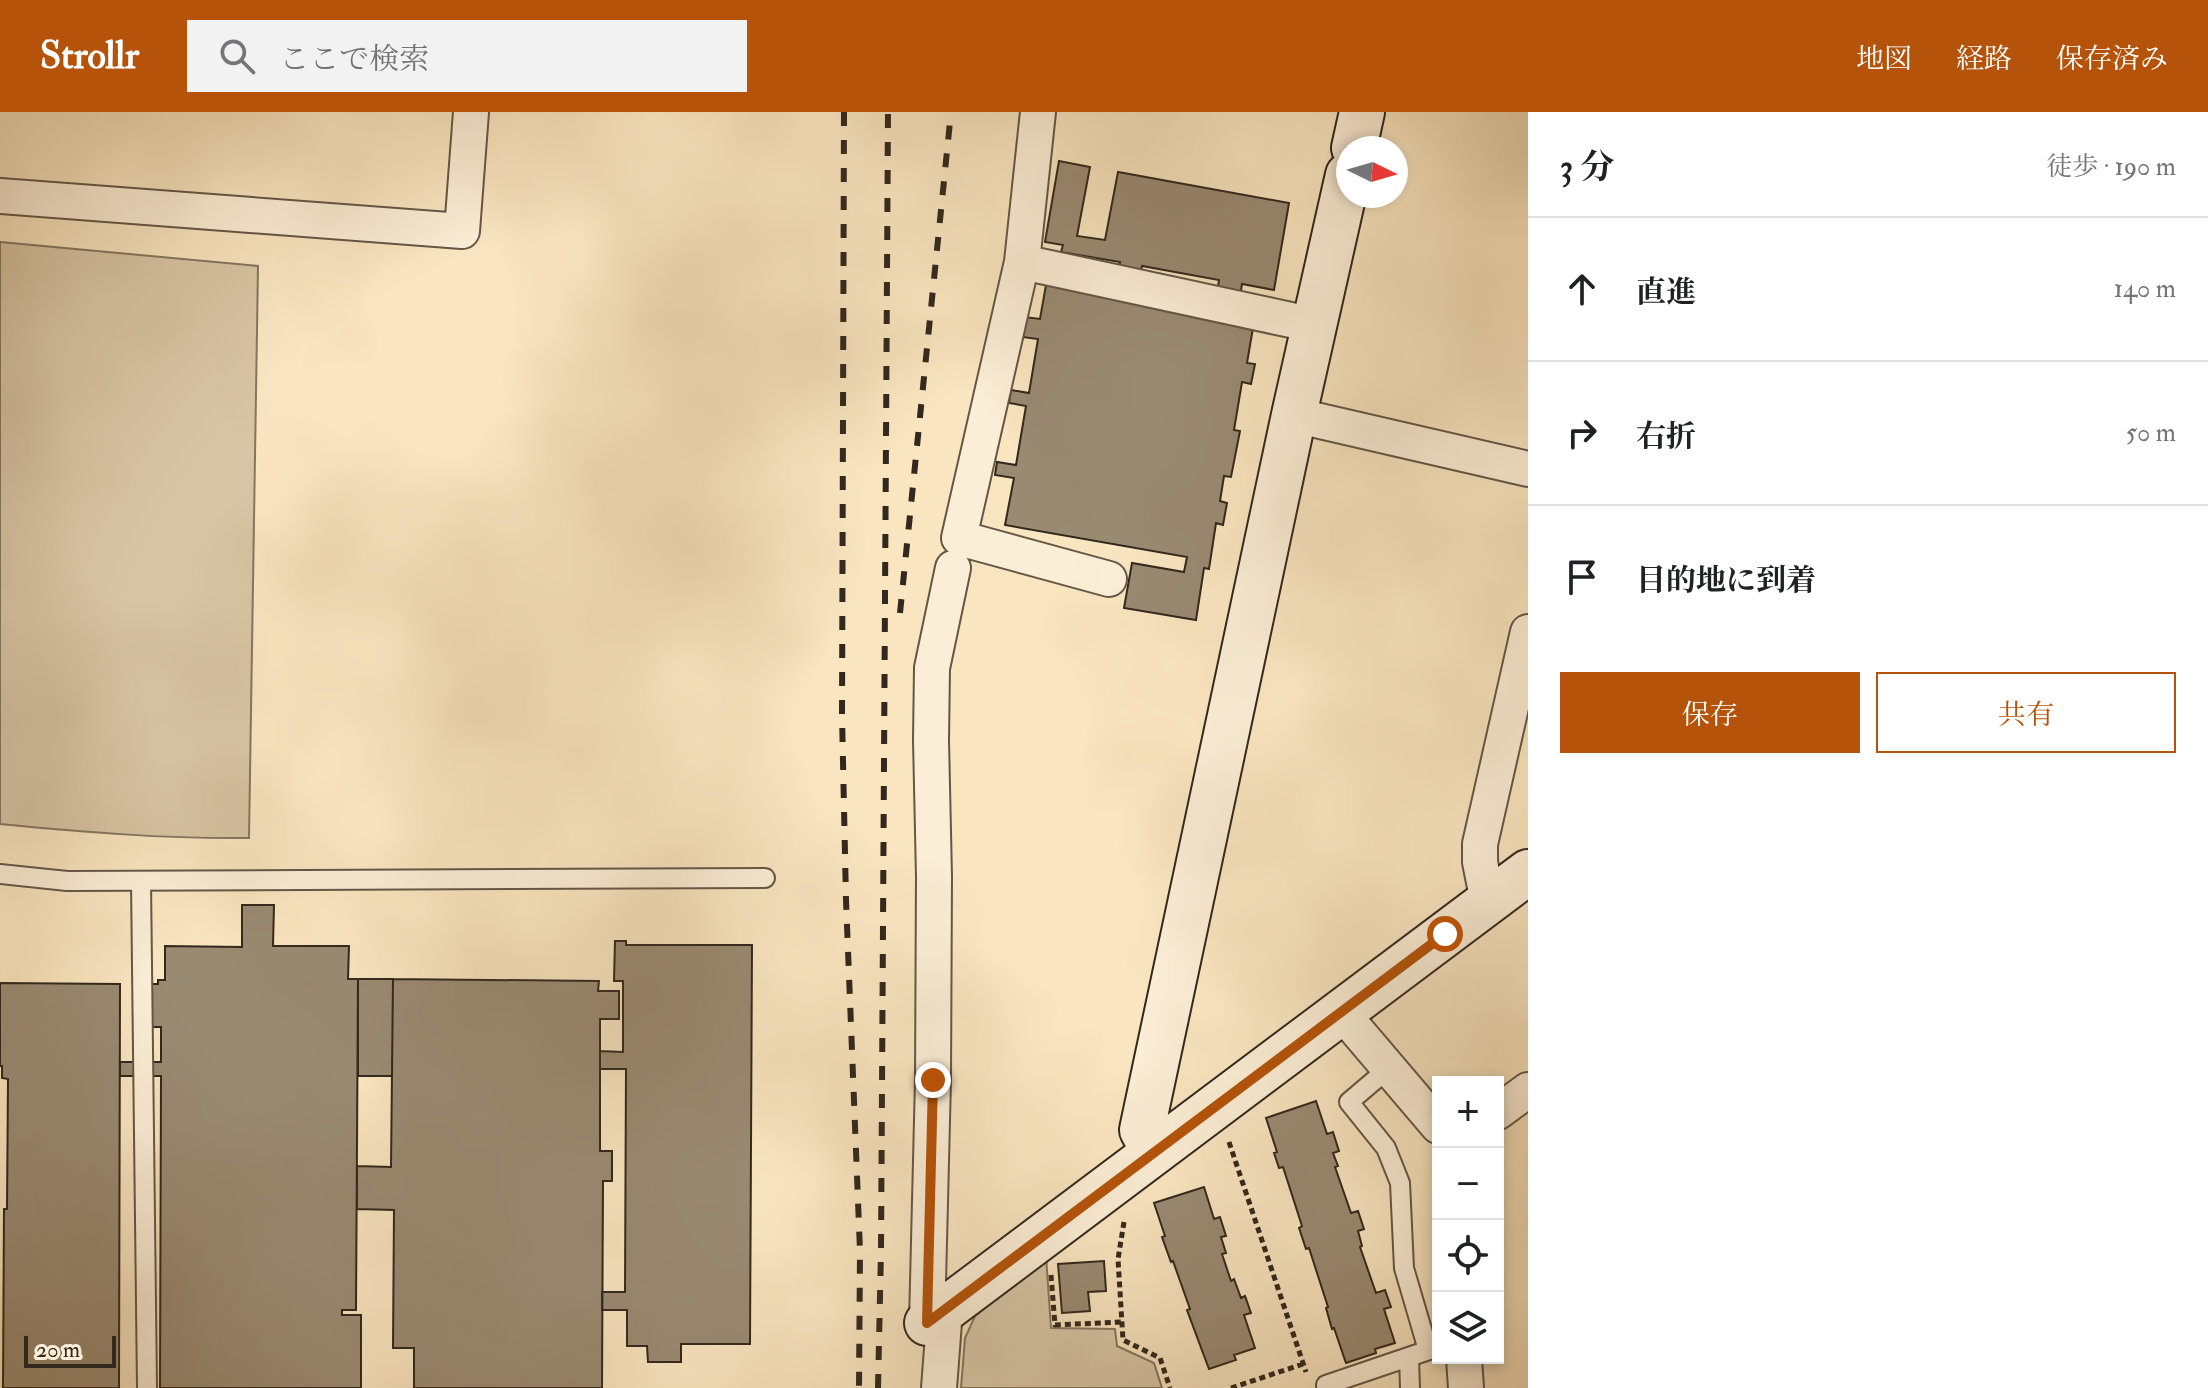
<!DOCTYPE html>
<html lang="ja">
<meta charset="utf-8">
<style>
:root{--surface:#fff;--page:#f2f2f2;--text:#202124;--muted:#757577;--line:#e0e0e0;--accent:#b45309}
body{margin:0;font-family:"IM FELL Double Pica","Noto Serif JP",serif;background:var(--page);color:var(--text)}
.controls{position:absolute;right:24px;bottom:24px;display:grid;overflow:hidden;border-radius:0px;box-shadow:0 4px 12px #0003}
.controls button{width:72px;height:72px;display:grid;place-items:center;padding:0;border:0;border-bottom:2px solid var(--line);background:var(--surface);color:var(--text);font:40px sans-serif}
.compass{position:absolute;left:1336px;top:24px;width:72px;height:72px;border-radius:50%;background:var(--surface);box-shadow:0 4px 12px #0003;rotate:95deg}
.scale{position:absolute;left:24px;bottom:20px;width:92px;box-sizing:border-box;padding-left:8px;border:4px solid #32281d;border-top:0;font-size:22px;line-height:28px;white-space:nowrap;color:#32281d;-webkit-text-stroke:6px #fbeed6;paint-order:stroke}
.stop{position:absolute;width:24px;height:24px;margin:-18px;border:6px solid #b45309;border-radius:50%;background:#fff}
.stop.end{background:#b45309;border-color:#fff;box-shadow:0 2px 8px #0008}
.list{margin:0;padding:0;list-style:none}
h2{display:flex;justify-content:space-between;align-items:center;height:104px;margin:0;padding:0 32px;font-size:34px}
h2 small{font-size:26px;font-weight:400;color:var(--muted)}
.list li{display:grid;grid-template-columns:52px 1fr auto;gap:24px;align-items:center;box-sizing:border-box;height:144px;padding:0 32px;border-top:2px solid var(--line)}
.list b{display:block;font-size:30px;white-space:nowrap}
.list em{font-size:26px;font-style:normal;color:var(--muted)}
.actions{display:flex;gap:16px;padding:24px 32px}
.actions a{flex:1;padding:18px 0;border:2px solid var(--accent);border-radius:0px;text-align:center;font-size:28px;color:var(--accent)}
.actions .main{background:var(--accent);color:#fff}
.icon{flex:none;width:44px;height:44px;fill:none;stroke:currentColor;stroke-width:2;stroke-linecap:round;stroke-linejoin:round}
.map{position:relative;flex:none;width:1528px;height:1276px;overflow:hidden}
header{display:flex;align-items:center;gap:48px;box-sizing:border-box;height:112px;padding:0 40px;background:var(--accent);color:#fff}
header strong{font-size:38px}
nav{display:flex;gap:44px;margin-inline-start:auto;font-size:28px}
.search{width:560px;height:72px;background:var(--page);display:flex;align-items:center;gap:20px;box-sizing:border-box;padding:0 28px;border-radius:0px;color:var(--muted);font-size:30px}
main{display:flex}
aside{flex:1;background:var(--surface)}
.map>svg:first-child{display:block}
.green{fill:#d7c5a4;stroke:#847660;stroke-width:2}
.building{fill:#998a72;stroke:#32281d;stroke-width:2}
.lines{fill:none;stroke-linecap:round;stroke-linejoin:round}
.lane-casing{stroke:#645746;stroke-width:22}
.street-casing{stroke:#645746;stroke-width:38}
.secondary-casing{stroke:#32281d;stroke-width:48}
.path{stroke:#32281d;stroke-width:5;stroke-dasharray:6 4;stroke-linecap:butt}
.lane{stroke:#fbeed6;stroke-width:18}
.street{stroke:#fbeed6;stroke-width:34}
.secondary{stroke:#fbeed6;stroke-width:44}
.rail{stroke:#32281d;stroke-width:6;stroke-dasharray:14 14;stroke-linecap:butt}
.route{stroke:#b45309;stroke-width:10}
</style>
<header>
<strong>Strollr</strong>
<div class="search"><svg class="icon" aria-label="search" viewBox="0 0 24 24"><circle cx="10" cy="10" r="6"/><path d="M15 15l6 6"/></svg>ここで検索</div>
<nav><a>地図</a><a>経路</a><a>保存済み</a></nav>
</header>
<main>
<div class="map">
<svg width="1528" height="1276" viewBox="0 0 1528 1276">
<rect width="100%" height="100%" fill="#f9e5c0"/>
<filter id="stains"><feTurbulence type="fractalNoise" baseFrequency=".0025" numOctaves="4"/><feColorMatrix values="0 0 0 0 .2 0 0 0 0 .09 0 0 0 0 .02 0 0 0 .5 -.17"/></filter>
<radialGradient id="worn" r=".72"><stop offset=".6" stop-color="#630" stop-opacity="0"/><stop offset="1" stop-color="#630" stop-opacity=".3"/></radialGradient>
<path class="green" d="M 0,130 L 258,154 L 249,726 C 165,727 83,720 0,712 Z
M 1046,1144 L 1051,1216 L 1115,1217 L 1117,1234 L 1154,1251 L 1162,1276 L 961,1276 L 965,1226 L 975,1204 Z"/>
<path class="building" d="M 1059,49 L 1090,55 L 1077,124 L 1105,128 L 1118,60 L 1289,91 L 1274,178 L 1242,172 L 1240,185 L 1217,181 L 1219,168 L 1142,154 L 1140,162 L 1118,158 L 1120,150 L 1061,140 L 1063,133 L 1045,130 Z
M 1046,173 L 1254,210 L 1247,251 L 1255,252 L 1251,272 L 1242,270 L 1234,318 L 1240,319 L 1231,365 L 1224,364 L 1220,389 L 1227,391 L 1223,413 L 1216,411 L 1209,457 L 1204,456 L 1196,508 L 1124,496 L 1132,451 L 1184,460 L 1187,445 L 1005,413 L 1014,366 L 995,363 L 997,350 L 1016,353 L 1026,294 L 1009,291 L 1011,278 L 1029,281 L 1038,227 L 1022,225 L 1025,205 L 1040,207 Z
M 242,793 L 274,793 L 273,834 L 349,834 L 348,867 L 358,867 L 356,1198 L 342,1198 L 342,1203 L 361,1203 L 361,1276 L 160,1276 L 161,964 L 120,964 L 120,950 L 161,950 L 161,915 L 149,915 L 149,872 L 158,872 L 158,868 L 165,868 L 165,834 L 242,835 Z
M 615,829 L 626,829 L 626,833 L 752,833 L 750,1232 L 681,1232 L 681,1250 L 648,1250 L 647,1234 L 627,1234 L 627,1198 L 602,1198 L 602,1180 L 625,1180 L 626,957 L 600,957 L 600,939 L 623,940 L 623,869 L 614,869 Z
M 358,867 L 393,867 L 392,964 L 358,964 Z
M 393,867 L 599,869 L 598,879 L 619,879 L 619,907 L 600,907 L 600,1039 L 612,1039 L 612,1069 L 603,1069 L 602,1276 L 414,1276 L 414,1236 L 393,1236 L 394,1098 L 357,1097 L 357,1054 L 391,1055 Z
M 0,871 L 120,872 L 119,1276 L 3,1276 L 4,1097 L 7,1097 L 8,967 L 2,966 L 2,954 L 0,954 Z
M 1316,989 L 1327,1022 L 1333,1020 L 1339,1039 L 1333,1041 L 1338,1054 L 1335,1055 L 1351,1101 L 1358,1099 L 1364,1117 L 1358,1119 L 1362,1134 L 1360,1135 L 1376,1181 L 1385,1178 L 1391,1195 L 1384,1197 L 1395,1231 L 1375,1237 L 1376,1241 L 1346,1251 L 1334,1216 L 1332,1217 L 1326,1196 L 1328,1195 L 1309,1136 L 1306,1137 L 1299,1116 L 1302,1114 L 1283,1055 L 1279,1056 L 1274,1041 L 1277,1040 L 1266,1006 Z
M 1204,1075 L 1214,1107 L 1220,1105 L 1226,1124 L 1221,1125 L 1226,1141 L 1222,1142 L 1231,1169 L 1234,1167 L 1241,1186 L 1245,1184 L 1251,1201 L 1244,1203 L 1255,1236 L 1234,1243 L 1236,1248 L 1209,1257 L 1187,1198 L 1190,1197 L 1173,1149 L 1171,1150 L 1162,1125 L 1165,1124 L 1154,1091 Z
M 1104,1149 L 1106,1179 L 1088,1180 L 1090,1199 L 1062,1201 L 1058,1152 Z"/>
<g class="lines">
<g class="lane-casing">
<path id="lane" d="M 0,762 L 67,769 L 765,766
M 141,769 L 147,1276
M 1389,956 L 1349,990 L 1386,1036 L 1400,1071 L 1404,1156 L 1428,1238
M 1409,1245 L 1410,1276
M 1326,1273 L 1438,1235"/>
</g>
<g class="street-casing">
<path id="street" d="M 1038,0 L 1022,150 L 959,426 L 1109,467
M 0,84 L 462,119 L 471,0
M 1022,150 L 1314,213
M 1294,303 L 1528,357
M 1488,790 L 1480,750 L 1480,732 L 1528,520
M 1341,900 L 1438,1014
M 1498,1000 L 1528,978
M 927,1211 L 933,968 L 934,765 L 931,628 L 932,556 L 953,456
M 1464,1246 L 1466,1276
M 939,1276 L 945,1197"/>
</g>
<g class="secondary-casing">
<path id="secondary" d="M 1354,36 L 1362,0
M 1154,1039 L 1142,1018 L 1294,303 L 1348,63
M 927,1211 L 1528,760"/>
</g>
<path class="path" d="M 1229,1030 L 1306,1260
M 1124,1110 L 1118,1147 L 1123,1228 L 1160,1246 L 1170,1276
M 1051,1163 L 1055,1213 L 1122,1210
M 1231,1276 L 1303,1252"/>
<use href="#lane" class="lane"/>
<use href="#street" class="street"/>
<use href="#secondary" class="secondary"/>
<path class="rail" d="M 844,0 L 842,603 L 846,788 L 860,1139 L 859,1276
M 900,501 L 951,0
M 878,1276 L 881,1139 L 888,0"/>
</g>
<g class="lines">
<path class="route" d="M 933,968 L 927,1211 L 1445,822"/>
</g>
<rect width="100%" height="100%" filter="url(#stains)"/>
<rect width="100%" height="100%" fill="url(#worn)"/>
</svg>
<div class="controls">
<button>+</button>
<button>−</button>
<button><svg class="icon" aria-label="locate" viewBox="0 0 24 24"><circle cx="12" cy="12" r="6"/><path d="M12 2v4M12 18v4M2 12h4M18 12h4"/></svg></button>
<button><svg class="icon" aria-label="layers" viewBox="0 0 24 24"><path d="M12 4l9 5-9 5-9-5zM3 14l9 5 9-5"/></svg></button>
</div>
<svg class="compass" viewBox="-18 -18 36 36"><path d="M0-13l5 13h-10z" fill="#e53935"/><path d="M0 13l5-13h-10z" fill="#757577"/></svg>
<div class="scale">20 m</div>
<div class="stop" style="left:1445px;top:822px"></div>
<div class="stop end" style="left:933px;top:968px"></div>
</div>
<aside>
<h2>3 分<small>徒歩 · 190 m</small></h2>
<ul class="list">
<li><svg class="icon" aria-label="ahead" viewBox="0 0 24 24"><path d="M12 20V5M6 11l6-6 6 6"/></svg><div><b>直進</b></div><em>140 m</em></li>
<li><svg class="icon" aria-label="right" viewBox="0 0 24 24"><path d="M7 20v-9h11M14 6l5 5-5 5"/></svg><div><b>右折</b></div><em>50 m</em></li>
<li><svg class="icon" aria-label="arrive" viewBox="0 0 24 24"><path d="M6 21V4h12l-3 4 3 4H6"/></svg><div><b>目的地に到着</b></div></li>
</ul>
<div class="actions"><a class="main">保存</a><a>共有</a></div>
</aside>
</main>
